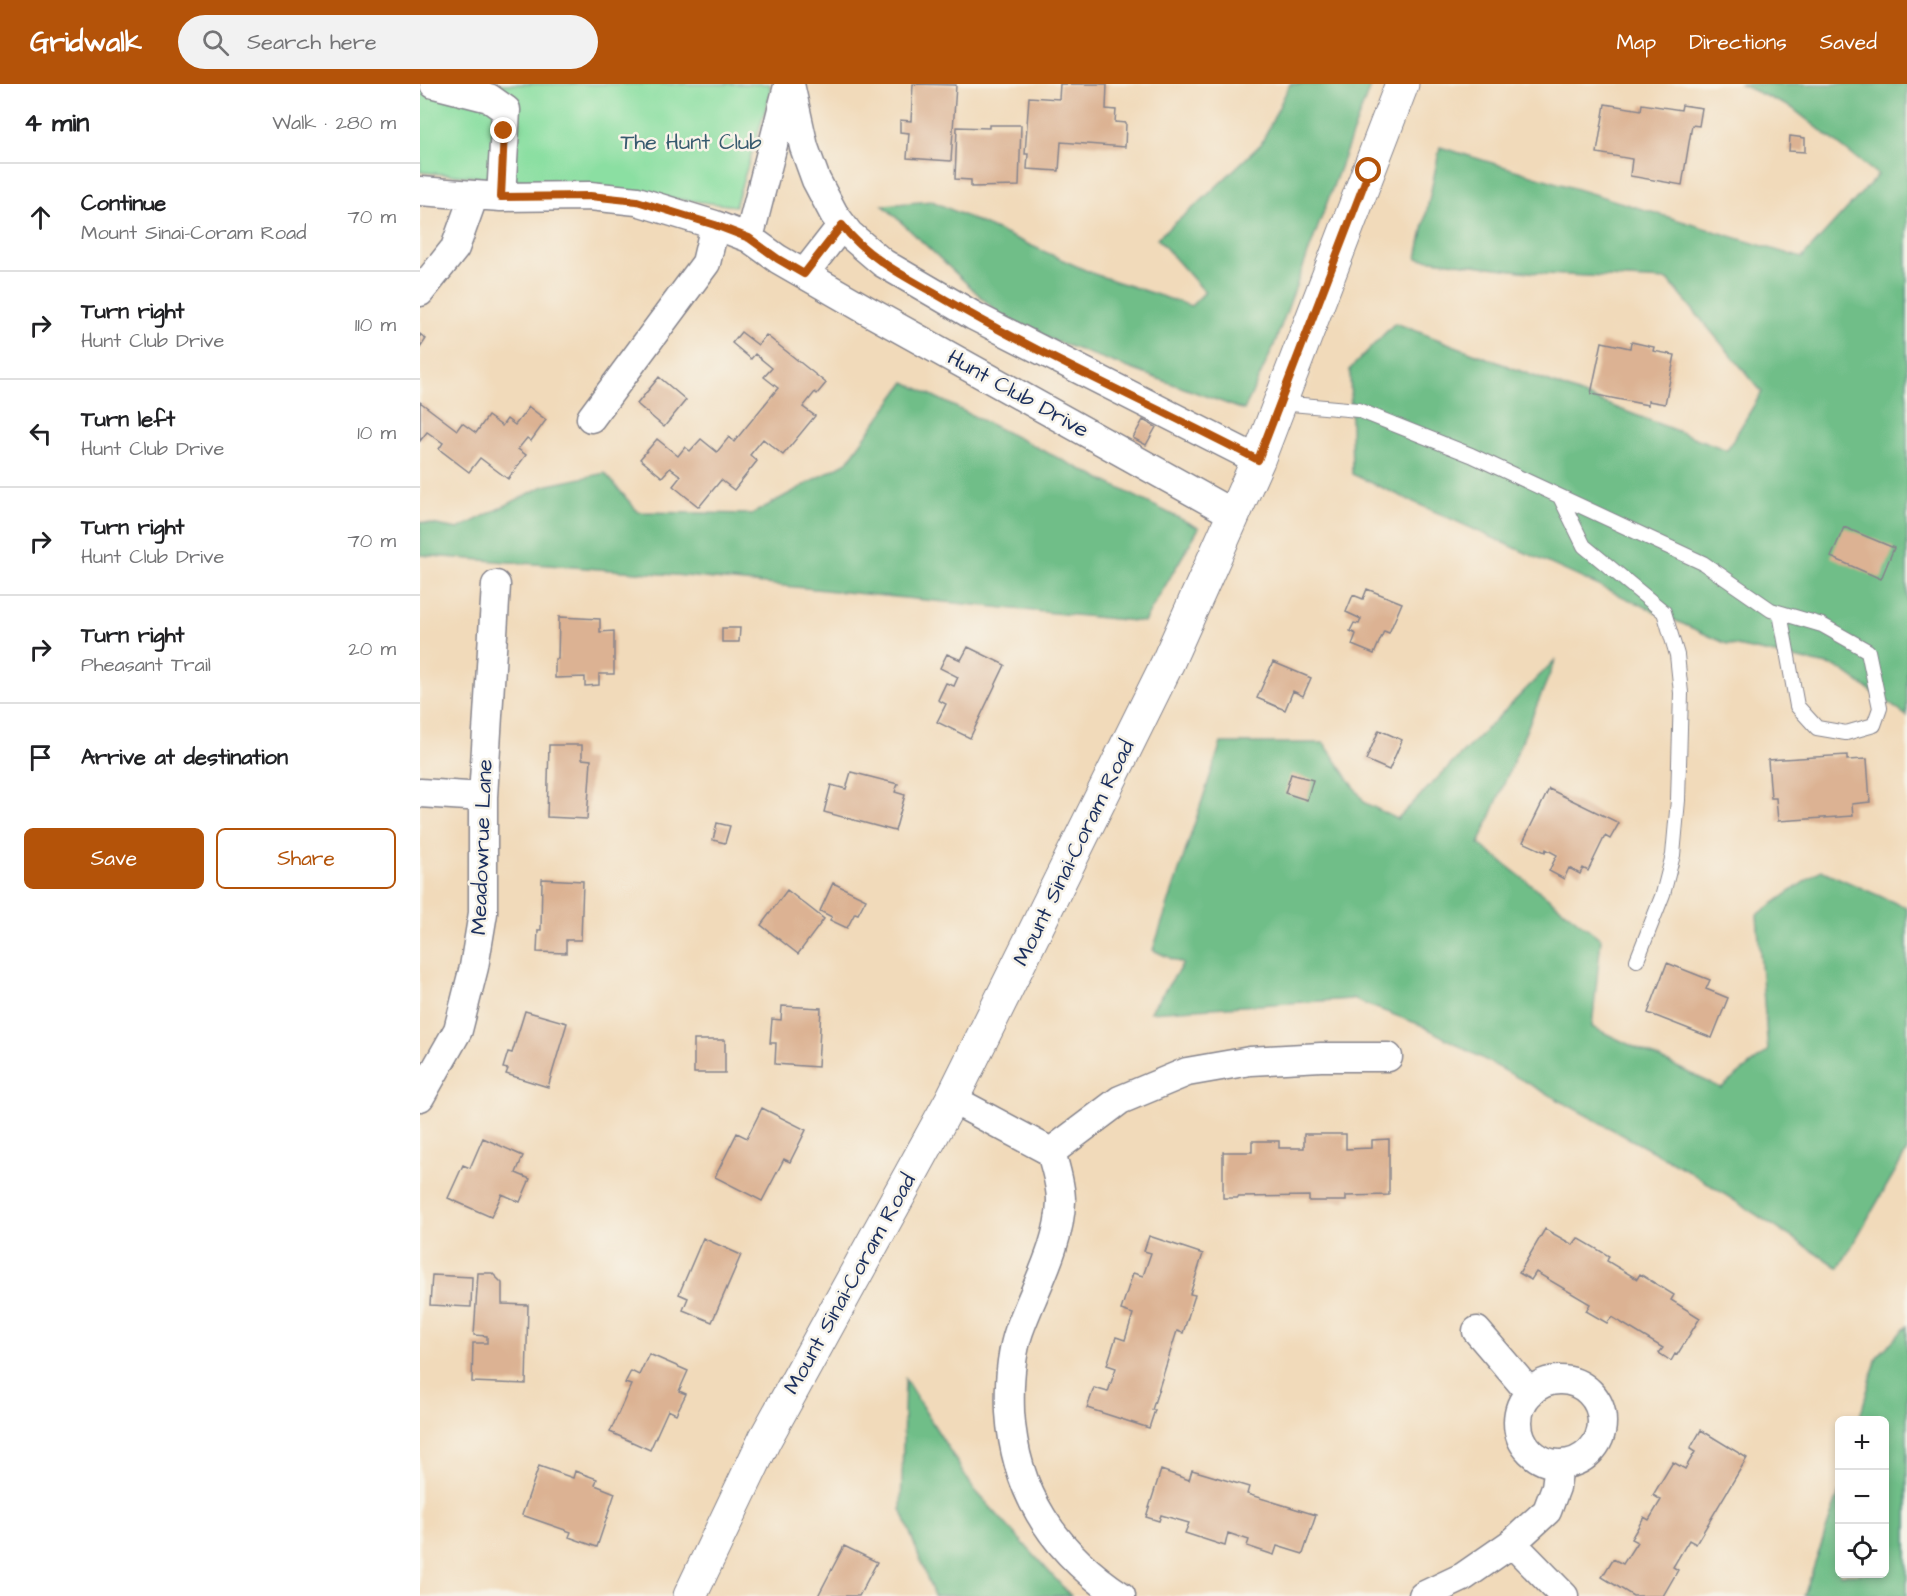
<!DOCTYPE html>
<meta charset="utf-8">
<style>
:root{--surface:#fff;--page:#f2f2f2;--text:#202124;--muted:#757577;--line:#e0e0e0;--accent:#b45309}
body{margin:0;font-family:"Architects Daughter",sans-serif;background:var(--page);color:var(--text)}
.controls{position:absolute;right:18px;bottom:18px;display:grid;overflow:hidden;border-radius:9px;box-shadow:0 3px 9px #0003}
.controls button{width:54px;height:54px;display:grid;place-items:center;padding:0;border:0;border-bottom:2px solid var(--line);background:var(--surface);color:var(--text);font:30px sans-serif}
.stop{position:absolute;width:18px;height:18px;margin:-14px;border:4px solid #b45309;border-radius:50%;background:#fff}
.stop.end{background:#b45309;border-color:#fff;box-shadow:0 2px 6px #0008}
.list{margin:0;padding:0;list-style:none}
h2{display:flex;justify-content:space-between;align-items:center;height:78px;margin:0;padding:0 24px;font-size:26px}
h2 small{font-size:20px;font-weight:400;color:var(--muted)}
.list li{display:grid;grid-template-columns:39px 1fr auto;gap:18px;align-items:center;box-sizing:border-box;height:108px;padding:0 24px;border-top:2px solid var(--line)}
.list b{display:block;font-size:22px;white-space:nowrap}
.list p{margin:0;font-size:20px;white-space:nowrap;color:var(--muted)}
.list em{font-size:20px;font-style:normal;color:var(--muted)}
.actions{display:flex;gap:12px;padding:18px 24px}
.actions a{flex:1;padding:14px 0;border:2px solid var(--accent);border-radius:9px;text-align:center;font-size:21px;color:var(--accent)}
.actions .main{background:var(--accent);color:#fff}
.icon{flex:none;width:33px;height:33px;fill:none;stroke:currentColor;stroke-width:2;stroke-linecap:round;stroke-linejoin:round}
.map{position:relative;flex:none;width:1487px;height:1512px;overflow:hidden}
header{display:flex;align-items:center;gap:36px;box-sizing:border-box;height:84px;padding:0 30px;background:var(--accent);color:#fff}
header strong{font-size:28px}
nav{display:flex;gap:33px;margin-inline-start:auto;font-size:21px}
.search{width:420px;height:54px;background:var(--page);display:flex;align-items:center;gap:15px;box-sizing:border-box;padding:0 21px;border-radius:33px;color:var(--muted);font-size:22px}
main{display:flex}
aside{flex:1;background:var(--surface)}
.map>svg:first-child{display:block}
.green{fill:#8bdfa2;stroke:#538780;stroke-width:1.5}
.forest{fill:#70be88;stroke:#467673;stroke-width:1.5}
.building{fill:#dcb293}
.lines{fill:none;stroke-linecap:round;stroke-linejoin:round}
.service-casing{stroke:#86848c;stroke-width:16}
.minor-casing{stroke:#86848c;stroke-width:31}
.secondary-casing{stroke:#86848c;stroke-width:35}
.service{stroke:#fff;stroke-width:14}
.minor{stroke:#fff;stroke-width:28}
.secondary{stroke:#fff;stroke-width:33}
.route{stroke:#b45309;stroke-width:8}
.labels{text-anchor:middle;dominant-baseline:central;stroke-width:5;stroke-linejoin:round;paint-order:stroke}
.park-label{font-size:22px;fill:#375b6f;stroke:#f7f3e8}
.street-label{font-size:22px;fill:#1b2f5e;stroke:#f7f3e8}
</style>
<header>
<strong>Gridwalk</strong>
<div class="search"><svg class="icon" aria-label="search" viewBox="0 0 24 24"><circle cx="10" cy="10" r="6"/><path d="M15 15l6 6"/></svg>Search here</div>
<nav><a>Map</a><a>Directions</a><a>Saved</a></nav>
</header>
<main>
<aside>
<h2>4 min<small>Walk · 280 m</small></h2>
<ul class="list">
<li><svg class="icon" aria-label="ahead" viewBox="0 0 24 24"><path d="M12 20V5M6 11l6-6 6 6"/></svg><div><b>Continue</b><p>Mount Sinai-Coram Road</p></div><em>70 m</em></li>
<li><svg class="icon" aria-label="right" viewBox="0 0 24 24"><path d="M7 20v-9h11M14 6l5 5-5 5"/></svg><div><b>Turn right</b><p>Hunt Club Drive</p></div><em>110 m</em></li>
<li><svg class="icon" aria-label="left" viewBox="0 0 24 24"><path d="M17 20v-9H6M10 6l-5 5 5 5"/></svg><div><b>Turn left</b><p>Hunt Club Drive</p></div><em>10 m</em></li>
<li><svg class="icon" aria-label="right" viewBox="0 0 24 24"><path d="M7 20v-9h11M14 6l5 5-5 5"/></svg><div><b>Turn right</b><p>Hunt Club Drive</p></div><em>70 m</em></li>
<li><svg class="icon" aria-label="right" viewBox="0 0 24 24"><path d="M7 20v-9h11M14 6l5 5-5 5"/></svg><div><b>Turn right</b><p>Pheasant Trail</p></div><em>20 m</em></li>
<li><svg class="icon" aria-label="arrive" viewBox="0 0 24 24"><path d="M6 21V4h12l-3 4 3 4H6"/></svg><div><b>Arrive at destination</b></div></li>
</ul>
<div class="actions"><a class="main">Save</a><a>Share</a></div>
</aside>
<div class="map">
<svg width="1487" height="1512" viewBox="0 0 1487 1512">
<rect width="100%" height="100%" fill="#f7f3e8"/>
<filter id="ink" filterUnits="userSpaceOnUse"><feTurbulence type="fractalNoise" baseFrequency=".0167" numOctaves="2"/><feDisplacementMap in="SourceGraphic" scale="12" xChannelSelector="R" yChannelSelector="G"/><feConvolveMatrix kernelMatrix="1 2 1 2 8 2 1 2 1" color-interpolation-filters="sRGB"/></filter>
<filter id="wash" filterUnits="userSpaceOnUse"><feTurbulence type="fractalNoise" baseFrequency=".008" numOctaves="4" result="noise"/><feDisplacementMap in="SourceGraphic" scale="24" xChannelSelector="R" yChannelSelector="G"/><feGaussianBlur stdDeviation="1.35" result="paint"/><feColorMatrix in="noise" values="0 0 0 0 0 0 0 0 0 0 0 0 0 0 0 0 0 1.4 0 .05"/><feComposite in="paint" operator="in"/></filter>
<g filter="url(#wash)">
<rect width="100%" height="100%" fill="#f1daba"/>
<path class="green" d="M 0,0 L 350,0 L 350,11 L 315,122 L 116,98 L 0,88 Z"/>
<path class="forest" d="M 870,0 L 951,0 L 853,264 L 824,326 L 591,241 L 463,121 L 512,117 L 674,190 L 771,222 L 785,208 L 737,154 L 779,119 L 841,60 Z
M 1319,0 L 1487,0 L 1487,632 L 1417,583 L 1307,560 L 932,390 L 930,285 L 975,239 L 1307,366 L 1342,308 L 1248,196 L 1125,190 L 997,174 L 1020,63 L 1382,174 L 1458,91 L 1372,24 Z
M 485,298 L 779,444 L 724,538 L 255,491 L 0,471 L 0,438 L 38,445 L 124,402 L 185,389 L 218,428 L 332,430 L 427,378 Z
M 1136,575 L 1059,760 L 1181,855 L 1172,943 L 1301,1004 L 1348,967 L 1337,831 L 1401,786 L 1487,824 L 1487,1067 L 1419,1184 L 1267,1086 L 1001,941 L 932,915 L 730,928 L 763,880 L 733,866 L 801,659 L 904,659 L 945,719 L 977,735 Z
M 1487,1242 L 1487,1512 L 1384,1512 L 1419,1408 L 1420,1490 L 1464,1490 L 1464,1336 L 1439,1336 L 1457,1273 Z
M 485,1295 L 553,1404 L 651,1512 L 514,1512 L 481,1425 Z"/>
<g id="blocks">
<path class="building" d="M 493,0 L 536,1 L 531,77 L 487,74 L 489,49 L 480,48 L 480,36 L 491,37 Z
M 640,0 L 687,0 L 686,25 L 696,26 L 695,38 L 706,39 L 705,63 L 641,58 L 639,87 L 607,85 L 608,70 L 605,70 L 609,13 L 639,15 Z
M 1185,20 L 1221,26 L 1222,20 L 1261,26 L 1262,21 L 1282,24 L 1279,42 L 1272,41 L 1262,101 L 1210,92 L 1212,75 L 1177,69 Z
M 569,41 L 601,41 L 599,102 L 551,103 L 551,96 L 535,95 L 537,43 L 569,44 Z
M 1370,52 L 1385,54 L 1385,68 L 1369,67 Z
M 321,248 L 338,261 L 346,251 L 406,299 L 397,310 L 395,308 L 383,323 L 395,332 L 363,371 L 343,355 L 330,371 L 337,377 L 314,406 L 301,396 L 279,423 L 253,402 L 261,392 L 250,384 L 242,393 L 220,375 L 237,355 L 258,372 L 265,363 L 270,367 L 281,355 L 297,368 L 309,353 L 314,358 L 358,304 L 344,293 L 352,284 L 335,270 L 331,275 L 312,259 Z
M 0,250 L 6,255 L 0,264 Z
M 1182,258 L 1210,264 L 1211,258 L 1234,263 L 1233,267 L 1255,271 L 1245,320 L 1228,317 L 1228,321 L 1171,310 Z
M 239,293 L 266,316 L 244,343 L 217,320 Z
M 0,318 L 37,346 L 42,339 L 56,349 L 68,332 L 82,342 L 87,335 L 95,341 L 109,323 L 126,336 L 111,357 L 107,354 L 98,365 L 106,371 L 88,395 L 60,374 L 49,388 L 19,365 L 23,359 L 7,348 L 0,357 Z
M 723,336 L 736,343 L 726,361 L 713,354 Z
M 1424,443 L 1474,464 L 1461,495 L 1411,473 Z
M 947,505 L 982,519 L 969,549 L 964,547 L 954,570 L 932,561 L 936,550 L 930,547 L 934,539 L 939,540 L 941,535 L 926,528 L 933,511 L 943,515 Z
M 139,533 L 180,535 L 180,548 L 194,547 L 194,590 L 179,590 L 179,601 L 165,602 L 165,593 L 135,594 L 135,575 L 138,575 Z
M 302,544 L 320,544 L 319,558 L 302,558 Z
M 548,563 L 585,581 L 550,654 L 517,638 L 526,620 L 518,616 L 526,599 L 534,602 L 538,593 L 520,584 L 527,570 L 541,576 Z
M 853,578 L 891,594 L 883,612 L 873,607 L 865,626 L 837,614 Z
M 959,646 L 982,656 L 969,686 L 946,676 Z
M 129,661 L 162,661 L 162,675 L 171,676 L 167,735 L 127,733 Z
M 1427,671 L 1427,676 L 1447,675 L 1450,718 L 1432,720 L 1433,732 L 1358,737 L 1356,714 L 1351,714 L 1348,676 Z
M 431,688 L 478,700 L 475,708 L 485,711 L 475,747 L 404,728 L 411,701 L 426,705 Z
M 871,690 L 893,696 L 887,716 L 865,709 Z
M 1129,705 L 1199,739 L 1190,755 L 1185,752 L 1168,787 L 1163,784 L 1160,790 L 1149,784 L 1144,795 L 1129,787 L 1137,771 L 1126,765 L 1125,768 L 1103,758 Z
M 297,739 L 310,742 L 305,759 L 293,756 Z
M 122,795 L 163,797 L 161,856 L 146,856 L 146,869 L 117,868 L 118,846 L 121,846 Z
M 413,799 L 446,815 L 438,830 L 435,829 L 427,844 L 410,836 L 412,833 L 400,827 Z
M 367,806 L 404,835 L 378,870 L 341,841 Z
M 1247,879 L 1290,896 L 1286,905 L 1308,914 L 1292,954 L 1228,929 Z
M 362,922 L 401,924 L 398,983 L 355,980 L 356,959 L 350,959 L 352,935 L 361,936 Z
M 105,927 L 147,939 L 128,1003 L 86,990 L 88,985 L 83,984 L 88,968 L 92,969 Z
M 274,956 L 305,956 L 305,989 L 274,989 Z
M 342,1024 L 386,1046 L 370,1078 L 364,1075 L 342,1117 L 295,1093 L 317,1049 L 327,1054 Z
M 884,1050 L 926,1050 L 926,1065 L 952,1064 L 952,1056 L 969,1055 L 969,1111 L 926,1112 L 926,1117 L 889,1117 L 889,1112 L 818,1113 L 818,1114 L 803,1114 L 803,1068 L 832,1068 L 832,1057 L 859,1057 L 859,1064 L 884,1064 Z
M 63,1054 L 103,1072 L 96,1089 L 110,1095 L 100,1118 L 82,1110 L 71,1133 L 28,1114 L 43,1081 L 50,1084 Z
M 1125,1145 L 1153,1161 L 1158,1154 L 1189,1172 L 1187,1177 L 1217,1195 L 1220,1190 L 1254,1211 L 1251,1216 L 1280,1234 L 1257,1271 L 1255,1270 L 1251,1277 L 1239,1269 L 1243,1264 L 1192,1233 L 1187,1239 L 1166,1227 L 1170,1220 L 1116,1188 L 1111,1196 L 1099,1189 Z
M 729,1152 L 783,1170 L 770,1210 L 775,1211 L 763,1249 L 757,1247 L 732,1326 L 735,1326 L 729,1344 L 667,1324 L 674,1304 L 688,1308 L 696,1284 L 687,1281 L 696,1253 L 705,1256 L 713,1230 L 701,1226 L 713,1189 L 723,1192 L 731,1169 L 724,1167 Z
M 283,1154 L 321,1171 L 292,1238 L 263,1226 L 268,1214 L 259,1210 Z
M 58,1189 L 72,1189 L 82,1199 L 82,1220 L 108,1221 L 106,1300 L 52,1298 L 53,1259 L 67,1259 L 67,1252 L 54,1251 Z
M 12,1191 L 52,1193 L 51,1223 L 10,1221 Z
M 229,1270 L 268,1287 L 259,1307 L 266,1310 L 256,1330 L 248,1326 L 230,1366 L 190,1348 L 211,1301 L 205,1299 L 211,1287 L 219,1291 Z
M 1281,1346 L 1327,1374 L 1276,1460 L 1269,1456 L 1253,1483 L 1258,1486 L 1243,1512 L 1213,1512 L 1182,1493 L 1193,1475 L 1203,1480 L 1217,1458 L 1211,1455 L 1224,1433 L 1229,1436 L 1241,1416 L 1233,1411 L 1253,1378 L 1265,1385 L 1275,1368 L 1270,1365 Z
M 119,1382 L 153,1394 L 155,1387 L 177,1395 L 175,1401 L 195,1409 L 177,1463 L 149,1453 L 151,1448 L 102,1431 Z
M 741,1386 L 769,1396 L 772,1386 L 829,1403 L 827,1410 L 896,1431 L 883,1470 L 857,1462 L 854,1471 L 827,1462 L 829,1456 L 808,1449 L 805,1462 L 765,1449 L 769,1439 L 741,1431 L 739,1437 L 726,1433 Z
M 424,1462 L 457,1478 L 439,1512 L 398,1512 Z"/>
</g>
</g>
<g filter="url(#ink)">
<use href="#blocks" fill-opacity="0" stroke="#86848c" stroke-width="1.5"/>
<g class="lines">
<g class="service-casing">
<path id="service" d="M 860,319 L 938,326 L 1051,371 L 1283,479 L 1351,526 L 1402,541 L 1448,567 L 1460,624 L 1454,641 L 1426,649 L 1397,644 L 1377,622 L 1360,529
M 1140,413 L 1164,462 L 1244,528 L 1257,571 L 1261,609 L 1258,716 L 1253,771 L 1243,810 L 1217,876"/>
</g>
<g class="minor-casing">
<path id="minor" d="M 14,0 L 69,14 L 86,26 L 81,113
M 370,0 L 384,63 L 396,96 L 414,130 L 429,150 L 463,179 L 554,232 L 838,376
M 0,107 L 81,113 L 170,112 L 217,117 L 295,141 L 329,154 L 358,175 L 450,228 L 813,430
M 329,154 L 368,2
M 384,190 L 422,141
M 0,208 L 35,164 L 54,111
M 171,334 L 286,179 L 295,141
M 0,709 L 63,713
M 0,1013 L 38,946 L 54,883 L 63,829 L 63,713 L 76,501
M 532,1015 L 631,1068 C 635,1083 641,1100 641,1117 C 640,1162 614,1205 599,1247 C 590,1273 589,1301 590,1328 C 595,1409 634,1468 701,1512
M 631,1068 L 700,1016 L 767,988 L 830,977 L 901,973 L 968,973
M 1057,1247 L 1110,1309
M1098 1338a42 42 0 1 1 84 0a42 42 0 1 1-84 0Z
M 1092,1459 L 1144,1512
M 1003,1512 L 1043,1493 L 1092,1459 L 1127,1427 L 1136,1403 L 1139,1380"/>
</g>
<g class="secondary-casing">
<path id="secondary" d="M 270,1512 L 345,1355 L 532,1015 L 747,580 L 838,376 L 982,0"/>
</g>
<use href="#service" class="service"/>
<use href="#minor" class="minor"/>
<use href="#secondary" class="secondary"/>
</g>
</g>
<g class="lines" filter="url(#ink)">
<path class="route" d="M 84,47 L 81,113 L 170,112 L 217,117 L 295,141 L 329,154 L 358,175 L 384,190 L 422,141 C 447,174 486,193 521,213 C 623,273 733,321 838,376 L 949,87"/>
</g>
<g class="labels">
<g class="park-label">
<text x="271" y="58">The Hunt Club</text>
</g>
<g class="street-label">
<text transform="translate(598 310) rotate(29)">Hunt Club Drive</text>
<text transform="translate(62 763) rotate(-88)">Meadowrue Lane</text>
<text transform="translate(654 769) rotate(-64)">Mount Sinai-Coram Road</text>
<text transform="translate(430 1200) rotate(-61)">Mount Sinai-Coram Road</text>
</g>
</g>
</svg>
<div class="controls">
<button>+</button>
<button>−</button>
<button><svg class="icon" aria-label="locate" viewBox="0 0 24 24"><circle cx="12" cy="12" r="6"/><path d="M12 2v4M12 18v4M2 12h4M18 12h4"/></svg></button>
</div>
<div class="stop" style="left:949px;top:87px"></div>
<div class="stop end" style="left:84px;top:47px"></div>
</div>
</main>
